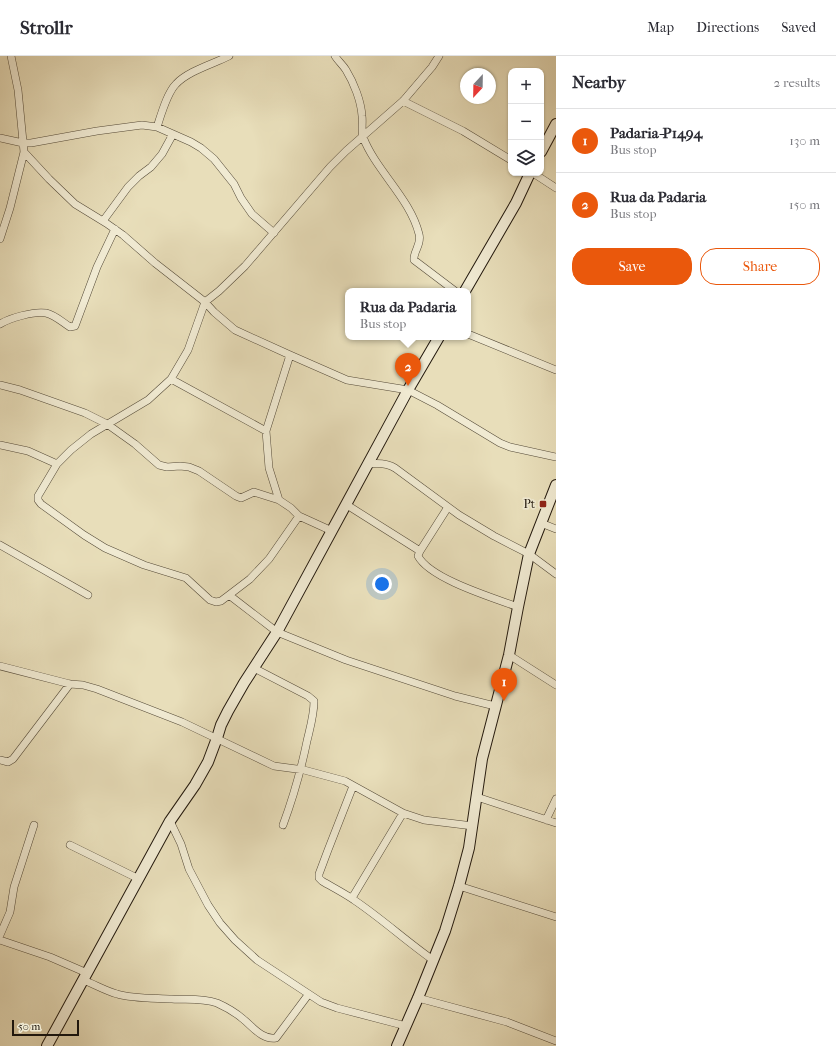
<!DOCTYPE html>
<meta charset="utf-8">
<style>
:root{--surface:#fff;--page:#f2f2f3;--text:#2b2b33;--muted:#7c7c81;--line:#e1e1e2;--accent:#ea580c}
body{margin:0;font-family:"IM FELL French Canon",serif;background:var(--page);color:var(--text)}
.controls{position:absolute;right:12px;top:12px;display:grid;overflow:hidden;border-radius:8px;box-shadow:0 1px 3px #0004}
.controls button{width:36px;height:36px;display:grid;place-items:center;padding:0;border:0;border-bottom:1px solid var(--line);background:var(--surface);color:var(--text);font:20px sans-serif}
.compass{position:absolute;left:460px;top:12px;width:36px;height:36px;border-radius:50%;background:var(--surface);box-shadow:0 1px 3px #0004;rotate:202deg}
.scale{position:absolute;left:12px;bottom:10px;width:67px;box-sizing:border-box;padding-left:4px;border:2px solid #22180d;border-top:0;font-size:11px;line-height:14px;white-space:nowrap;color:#22180d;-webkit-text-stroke:3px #f0ead2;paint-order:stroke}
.you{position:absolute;left:382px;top:528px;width:14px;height:14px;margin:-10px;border:3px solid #fff;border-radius:50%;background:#1a73e8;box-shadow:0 0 0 6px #1a73e833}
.badge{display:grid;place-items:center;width:26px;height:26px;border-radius:50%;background:var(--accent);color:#fff;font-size:13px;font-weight:700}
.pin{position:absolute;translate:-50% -33px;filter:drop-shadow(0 1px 2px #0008)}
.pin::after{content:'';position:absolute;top:21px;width:14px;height:12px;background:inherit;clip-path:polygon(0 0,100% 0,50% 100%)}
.popup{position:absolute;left:345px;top:232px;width:126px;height:52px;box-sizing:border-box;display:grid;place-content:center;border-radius:8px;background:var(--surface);filter:drop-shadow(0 1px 3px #0005);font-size:13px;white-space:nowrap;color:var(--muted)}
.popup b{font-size:15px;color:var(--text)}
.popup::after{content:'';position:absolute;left:50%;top:100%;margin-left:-8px;border:8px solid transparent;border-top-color:var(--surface)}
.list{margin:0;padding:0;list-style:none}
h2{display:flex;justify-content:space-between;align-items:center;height:52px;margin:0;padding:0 16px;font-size:17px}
h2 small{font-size:13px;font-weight:400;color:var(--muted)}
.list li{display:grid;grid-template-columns:26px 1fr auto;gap:12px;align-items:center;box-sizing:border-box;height:64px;padding:0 16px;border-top:1px solid var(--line)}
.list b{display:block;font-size:15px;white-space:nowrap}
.list p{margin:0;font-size:13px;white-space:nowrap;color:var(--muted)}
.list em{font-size:13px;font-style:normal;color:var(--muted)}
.actions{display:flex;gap:8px;padding:12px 16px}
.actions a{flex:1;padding:9px 0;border:1px solid var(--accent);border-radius:16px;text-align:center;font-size:14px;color:var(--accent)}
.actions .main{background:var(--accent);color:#fff}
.icon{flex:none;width:22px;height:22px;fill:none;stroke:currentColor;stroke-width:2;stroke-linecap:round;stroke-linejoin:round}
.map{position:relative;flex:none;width:556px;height:990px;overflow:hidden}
header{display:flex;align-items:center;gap:24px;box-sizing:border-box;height:56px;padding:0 20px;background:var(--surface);border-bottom:1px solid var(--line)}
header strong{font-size:19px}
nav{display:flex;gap:22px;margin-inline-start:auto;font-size:14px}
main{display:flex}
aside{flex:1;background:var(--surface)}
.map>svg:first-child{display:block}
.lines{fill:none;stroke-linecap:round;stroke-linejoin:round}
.street-casing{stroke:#544a38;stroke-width:8}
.secondary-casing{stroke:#22180d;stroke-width:12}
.street{stroke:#f0ead2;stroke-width:7}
.secondary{stroke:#f0ead2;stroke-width:10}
.poi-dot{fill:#8f2418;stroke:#f0ead2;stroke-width:1.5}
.labels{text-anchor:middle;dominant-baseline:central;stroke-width:3;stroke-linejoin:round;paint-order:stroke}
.poi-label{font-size:12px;fill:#22180d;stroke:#f0ead2;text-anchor:end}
</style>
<header>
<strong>Strollr</strong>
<nav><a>Map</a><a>Directions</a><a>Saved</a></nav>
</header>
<main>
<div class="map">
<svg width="556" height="990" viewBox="0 0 556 990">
<rect width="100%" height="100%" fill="#e8deba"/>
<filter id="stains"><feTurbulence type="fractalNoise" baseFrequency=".005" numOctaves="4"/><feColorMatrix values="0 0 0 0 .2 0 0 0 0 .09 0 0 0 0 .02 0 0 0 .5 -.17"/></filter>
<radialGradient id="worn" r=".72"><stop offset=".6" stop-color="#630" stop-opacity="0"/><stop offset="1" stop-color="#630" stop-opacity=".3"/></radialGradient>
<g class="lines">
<g class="street-casing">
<path id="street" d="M 335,0 C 338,5 343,9 346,14 C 354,27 361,45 362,60 C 363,66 361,75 363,81 C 376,115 410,142 419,178 C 422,189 413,195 414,204 L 455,235
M 439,0 L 432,11 L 403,45 L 346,95 L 330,111 L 245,210 L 219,235 L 205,246 L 188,294 L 171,323 L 148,344 L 91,378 L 71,394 L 57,408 L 38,440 L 38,444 L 41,448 L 84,479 L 105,492 L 144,509 L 186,522 L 210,544 L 216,546 L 221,545 L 229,539 L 277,576 L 346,604 L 455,640 L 495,650
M 403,45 L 463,75 L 511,104
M 157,71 C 161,59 167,37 176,28 C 188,15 213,8 229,0
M 0,82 L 23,87 L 31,87 L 97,75 L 142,69 L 157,71 L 191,86 L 201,92 L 214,103 L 234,128 L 241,142 L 252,158 L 274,177
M 24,96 L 49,123 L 75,148 L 106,167 L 123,179 L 155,207 L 205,246 L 214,256 L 235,274 L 290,299 L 347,324 L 408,334 L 437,349 L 500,387 L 510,391 L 556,401
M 533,117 L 556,132
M 103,165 L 128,131 L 139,120 L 151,111 L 162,98 L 173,78
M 0,183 L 10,152 L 24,96 L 18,34 L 11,0
M 0,268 C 10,262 34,255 46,257 C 55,259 62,266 70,271 L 75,270 L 97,211 L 115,173
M 468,278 L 556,314
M 171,323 L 266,375
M 0,329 L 20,334 L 85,357 L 107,368 L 135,388 L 159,409 L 167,411 L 180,410 L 189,411 L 199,415 L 236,440 L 241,442 L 254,436 L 279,444 L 291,452 L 299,460 L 332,475
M 0,389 L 28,395 L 57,408
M 369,408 C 378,407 387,407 395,412 L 459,459 L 494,480 L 529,498 L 556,518
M 279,444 L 269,412 L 266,375 L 290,299
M 347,449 L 420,495
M 448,451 L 420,495 L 418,500 C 430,523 494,542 518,551
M 541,467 L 556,473
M 0,489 L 88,539
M 229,539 L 250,523 L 269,503 L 299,460
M 509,599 L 556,629
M 0,610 L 70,628 L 83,629 L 97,633 L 182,666 L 274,710 L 304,714 L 345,725 L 403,757 L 424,764 L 473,770
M 254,612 L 308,640 L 314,645 C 314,659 310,672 307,685 C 301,714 293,742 283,769
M 0,704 L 8,706 L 13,703 L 70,628
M 353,730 L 328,794 L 319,818 L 319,822 L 322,825 C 332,831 344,837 354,844 C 381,862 406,885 433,904
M 477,741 L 556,767
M 546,764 L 556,743
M 170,765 L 181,788 L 189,813 L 208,849 L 220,867 L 235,884 L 257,904 L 321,946 L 337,952 L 406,970
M 70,789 L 139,823
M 459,830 L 556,861
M 352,842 L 403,757
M 0,879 L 10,856 L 14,831 L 34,769
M 0,884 L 50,901 L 87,917
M 83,924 C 94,928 106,935 117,938 C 133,943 155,942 172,943 C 187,944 202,942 217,947 C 226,951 236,957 243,963 C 253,971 262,984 276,982 L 308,939
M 418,942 L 507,966 L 556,985"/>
</g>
<g class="secondary-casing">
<path id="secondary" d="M 541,96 L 556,68
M 465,235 L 516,147 L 530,117
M 47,990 L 170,765 L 195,729 L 208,706 L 217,682 L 221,669 L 228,655 L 244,627 L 277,576 L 408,334 L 439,281
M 397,990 L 418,942 L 445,875 L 459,830 L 469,792 L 482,703 L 509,599 L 518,551 L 529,498 L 556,429"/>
</g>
<use href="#street" class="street"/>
<use href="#secondary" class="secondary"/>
</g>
<rect class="poi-dot" x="539" y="444" width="8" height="8" rx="2"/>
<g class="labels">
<g class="poi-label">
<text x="535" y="448">Pt</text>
</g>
</g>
<rect width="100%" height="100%" filter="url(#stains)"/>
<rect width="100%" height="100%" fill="url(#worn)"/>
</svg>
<div class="controls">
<button>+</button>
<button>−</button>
<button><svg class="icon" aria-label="layers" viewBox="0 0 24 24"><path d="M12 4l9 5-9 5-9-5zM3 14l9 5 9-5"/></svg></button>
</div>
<svg class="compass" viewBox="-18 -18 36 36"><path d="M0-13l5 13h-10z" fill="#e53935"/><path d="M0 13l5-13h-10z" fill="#7c7c81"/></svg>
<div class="scale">50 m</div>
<div class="you"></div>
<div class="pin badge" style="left:504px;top:645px">1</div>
<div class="pin badge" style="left:408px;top:330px">2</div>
<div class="popup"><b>Rua da Padaria</b>Bus stop</div>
</div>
<aside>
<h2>Nearby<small>2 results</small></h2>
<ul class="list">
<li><span class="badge">1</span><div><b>Padaria-P1494</b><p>Bus stop</p></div><em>130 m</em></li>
<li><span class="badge">2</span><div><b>Rua da Padaria</b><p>Bus stop</p></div><em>150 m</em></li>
</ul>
<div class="actions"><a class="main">Save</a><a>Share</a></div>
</aside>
</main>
